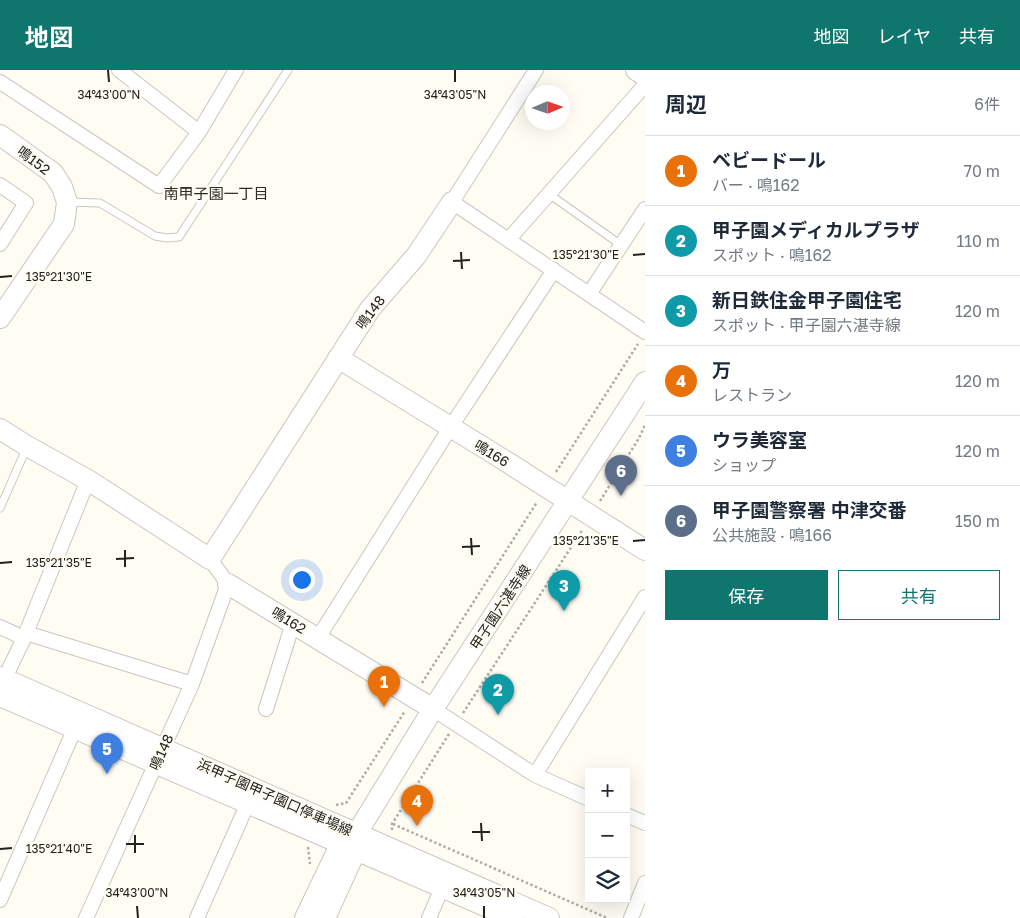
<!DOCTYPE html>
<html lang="ja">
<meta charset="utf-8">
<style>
:root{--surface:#fff;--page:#f6f6f7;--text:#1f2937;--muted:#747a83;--line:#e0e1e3;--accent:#0f766e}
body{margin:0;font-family:"Golos Text","Noto Sans JP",sans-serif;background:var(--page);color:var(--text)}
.controls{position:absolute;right:15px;bottom:15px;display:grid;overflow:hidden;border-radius:0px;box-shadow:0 5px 20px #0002}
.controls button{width:45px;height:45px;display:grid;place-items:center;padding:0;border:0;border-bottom:1px solid var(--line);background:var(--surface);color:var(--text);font:25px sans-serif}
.compass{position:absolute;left:525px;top:15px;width:45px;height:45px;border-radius:50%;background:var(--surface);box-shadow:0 5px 20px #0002;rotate:88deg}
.you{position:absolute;left:301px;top:509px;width:18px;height:18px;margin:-12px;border:4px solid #fff;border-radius:50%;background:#1a73e8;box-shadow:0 0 0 8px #1a73e833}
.badge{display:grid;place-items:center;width:32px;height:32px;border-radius:50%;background:var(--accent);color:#fff;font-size:16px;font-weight:700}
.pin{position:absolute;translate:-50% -41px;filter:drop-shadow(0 1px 2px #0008)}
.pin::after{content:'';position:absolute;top:26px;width:18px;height:15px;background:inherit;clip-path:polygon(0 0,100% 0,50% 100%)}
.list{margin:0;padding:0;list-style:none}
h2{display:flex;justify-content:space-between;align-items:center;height:65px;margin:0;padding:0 20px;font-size:21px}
h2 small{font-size:16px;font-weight:400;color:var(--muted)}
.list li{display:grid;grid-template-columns:32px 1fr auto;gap:15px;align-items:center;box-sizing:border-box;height:70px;padding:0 20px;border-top:1px solid var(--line)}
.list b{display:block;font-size:19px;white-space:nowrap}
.list p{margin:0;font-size:16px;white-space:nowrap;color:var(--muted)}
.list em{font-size:16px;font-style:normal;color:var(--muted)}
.actions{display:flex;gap:10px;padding:15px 20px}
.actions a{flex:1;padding:11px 0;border:1px solid var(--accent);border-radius:0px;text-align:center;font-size:18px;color:var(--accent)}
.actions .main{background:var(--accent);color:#fff}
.icon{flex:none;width:28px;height:28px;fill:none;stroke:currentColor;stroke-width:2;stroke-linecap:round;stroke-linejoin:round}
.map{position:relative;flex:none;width:645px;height:848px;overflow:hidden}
header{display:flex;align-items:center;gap:30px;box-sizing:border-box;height:70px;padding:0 25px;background:var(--accent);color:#fff}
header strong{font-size:24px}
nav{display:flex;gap:28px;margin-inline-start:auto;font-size:18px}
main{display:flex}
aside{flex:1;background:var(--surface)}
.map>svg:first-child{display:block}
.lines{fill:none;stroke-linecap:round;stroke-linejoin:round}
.lane-casing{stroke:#c9c7bf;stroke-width:9}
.street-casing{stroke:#c9c7bf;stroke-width:16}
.secondary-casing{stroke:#c9c7bf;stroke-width:22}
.path{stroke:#adaca5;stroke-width:2.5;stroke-dasharray:2.5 2.5;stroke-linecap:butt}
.lane{stroke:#fff;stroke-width:7}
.street{stroke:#fff;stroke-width:14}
.secondary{stroke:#fff;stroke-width:20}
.ticks{fill:none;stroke:#22221f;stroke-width:2}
.labels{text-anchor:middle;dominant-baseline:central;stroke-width:5;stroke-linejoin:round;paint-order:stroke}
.street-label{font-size:14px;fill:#22221f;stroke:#fefcf3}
.neighbourhood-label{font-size:15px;fill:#2b2a24;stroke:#fefcf3}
.ticks-label{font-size:12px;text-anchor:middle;fill:#22221f;stroke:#fefcf3;stroke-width:5;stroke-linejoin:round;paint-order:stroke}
</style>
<header>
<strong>地図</strong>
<nav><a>地図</a><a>レイヤ</a><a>共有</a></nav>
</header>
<main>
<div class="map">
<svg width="645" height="848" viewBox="0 0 645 848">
<rect width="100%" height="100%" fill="#fefcf3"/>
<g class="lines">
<g class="lane-casing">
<path id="lane" d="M 549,124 L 621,175
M 68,132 L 100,133 L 155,166 L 167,168 L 179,167 L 288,0
M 0,438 L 27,377"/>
</g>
<g class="street-casing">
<path id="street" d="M 119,0 L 199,62
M 536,0 L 452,132 L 645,262
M 0,12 L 159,116 L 199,62 L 236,0
M 0,115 L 26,133 L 0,174
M 508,170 L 645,15
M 589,224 L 645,139
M 0,557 L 24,568
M 26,563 L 192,614
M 318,568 L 450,358 L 554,200
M 1,616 L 24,568 L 88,410
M 266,639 L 293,553
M 433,639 L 535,705 L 589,729
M 535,705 L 645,527
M 626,745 L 645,753
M 0,830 L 75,658
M 86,848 L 192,614 L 228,514 L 210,489
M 197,848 L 251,726
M 429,848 L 442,818
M 631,848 L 645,813"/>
</g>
<g class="secondary-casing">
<path id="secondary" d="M 636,0 L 645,6
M 0,65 L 53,103 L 62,117 L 67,132 L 64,154 L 0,248
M 338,288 L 496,385 L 645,480
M 0,359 L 27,376 L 88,410 L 210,489 L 370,239 L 416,186 L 452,132
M 228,514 L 433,639
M 0,607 L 549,848
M 0,626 L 513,848
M 305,848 L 341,773 L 351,767
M 325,848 L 356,780 L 357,763 L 433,639 L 645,312"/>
</g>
<path class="path" d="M 556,402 L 638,274
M 600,431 L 639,368 L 645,355
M 422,613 L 537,432
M 463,643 L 583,459
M 336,735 L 346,733 L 405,641
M 393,754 L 607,848
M 392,760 L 392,754 L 449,664
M 308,777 L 310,794"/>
<use href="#lane" class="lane"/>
<use href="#street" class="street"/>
<use href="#secondary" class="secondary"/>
</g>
<path class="ticks" d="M 108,0 L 109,12M 455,0 L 455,12M 461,182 L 462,199M 633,185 L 645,184M 453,191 L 470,190M 0,207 L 12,206M 471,468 L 472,485M 633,471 L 645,470M 462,477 L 480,476M 125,480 L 125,497M 116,489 L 134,488M 0,493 L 12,492M 481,753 L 482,771M 472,762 L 490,762M 135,765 L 135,783M 126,774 L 144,774M 0,779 L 12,778M 137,836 L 138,848M 484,836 L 484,848"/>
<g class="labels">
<g class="street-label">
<text transform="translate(34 90) rotate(37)">鳴152</text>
<text transform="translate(370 242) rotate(-53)">鳴148</text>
<text transform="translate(492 383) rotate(31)">鳴166</text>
<text transform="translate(500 537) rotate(-57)">甲子園六湛寺線</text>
<text transform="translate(289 550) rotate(31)">鳴162</text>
<text transform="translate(161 682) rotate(-66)">鳴148</text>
<text transform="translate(275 727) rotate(24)">浜甲子園甲子園口停車場線</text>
</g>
<g class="neighbourhood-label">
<text x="216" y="123">南甲子園一丁目</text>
</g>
</g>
<g class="ticks-label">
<text x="109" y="29">34°43'00"N</text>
<text x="455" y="29">34°43'05"N</text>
<text x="586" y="189">135°21'30"E</text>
<text x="59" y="211">135°21'30"E</text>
<text x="586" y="475">135°21'35"E</text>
<text x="59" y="497">135°21'35"E</text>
<text x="59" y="783">135°21'40"E</text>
<text x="137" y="827">34°43'00"N</text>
<text x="484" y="827">34°43'05"N</text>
</g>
</svg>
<div class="controls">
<button>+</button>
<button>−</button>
<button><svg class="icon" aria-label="layers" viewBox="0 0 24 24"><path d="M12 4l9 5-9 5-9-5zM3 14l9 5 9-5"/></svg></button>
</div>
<svg class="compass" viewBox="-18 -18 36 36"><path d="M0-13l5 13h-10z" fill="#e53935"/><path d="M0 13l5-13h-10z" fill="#747a83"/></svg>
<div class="you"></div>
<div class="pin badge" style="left:384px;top:637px;background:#e8710a">1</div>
<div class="pin badge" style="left:498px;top:645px;background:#0f9aa8">2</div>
<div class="pin badge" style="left:564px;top:541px;background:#0f9aa8">3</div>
<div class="pin badge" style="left:417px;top:756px;background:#e8710a">4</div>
<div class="pin badge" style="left:107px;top:704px;background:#3f7fe0">5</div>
<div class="pin badge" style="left:621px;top:426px;background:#5c6f8a">6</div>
</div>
<aside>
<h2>周辺<small>6件</small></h2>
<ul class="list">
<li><span class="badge" style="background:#e8710a">1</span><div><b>ベビードール</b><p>バー · 鳴162</p></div><em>70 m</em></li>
<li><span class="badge" style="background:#0f9aa8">2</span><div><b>甲子園メディカルプラザ</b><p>スポット · 鳴162</p></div><em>110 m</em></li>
<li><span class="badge" style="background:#0f9aa8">3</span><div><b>新日鉄住金甲子園住宅</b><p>スポット · 甲子園六湛寺線</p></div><em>120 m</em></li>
<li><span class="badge" style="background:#e8710a">4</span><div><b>万</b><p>レストラン</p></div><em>120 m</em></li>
<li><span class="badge" style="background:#3f7fe0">5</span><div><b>ウラ美容室</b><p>ショップ</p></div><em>120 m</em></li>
<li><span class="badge" style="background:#5c6f8a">6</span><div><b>甲子園警察署 中津交番</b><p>公共施設 · 鳴166</p></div><em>150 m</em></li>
</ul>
<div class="actions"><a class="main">保存</a><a>共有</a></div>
</aside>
</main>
